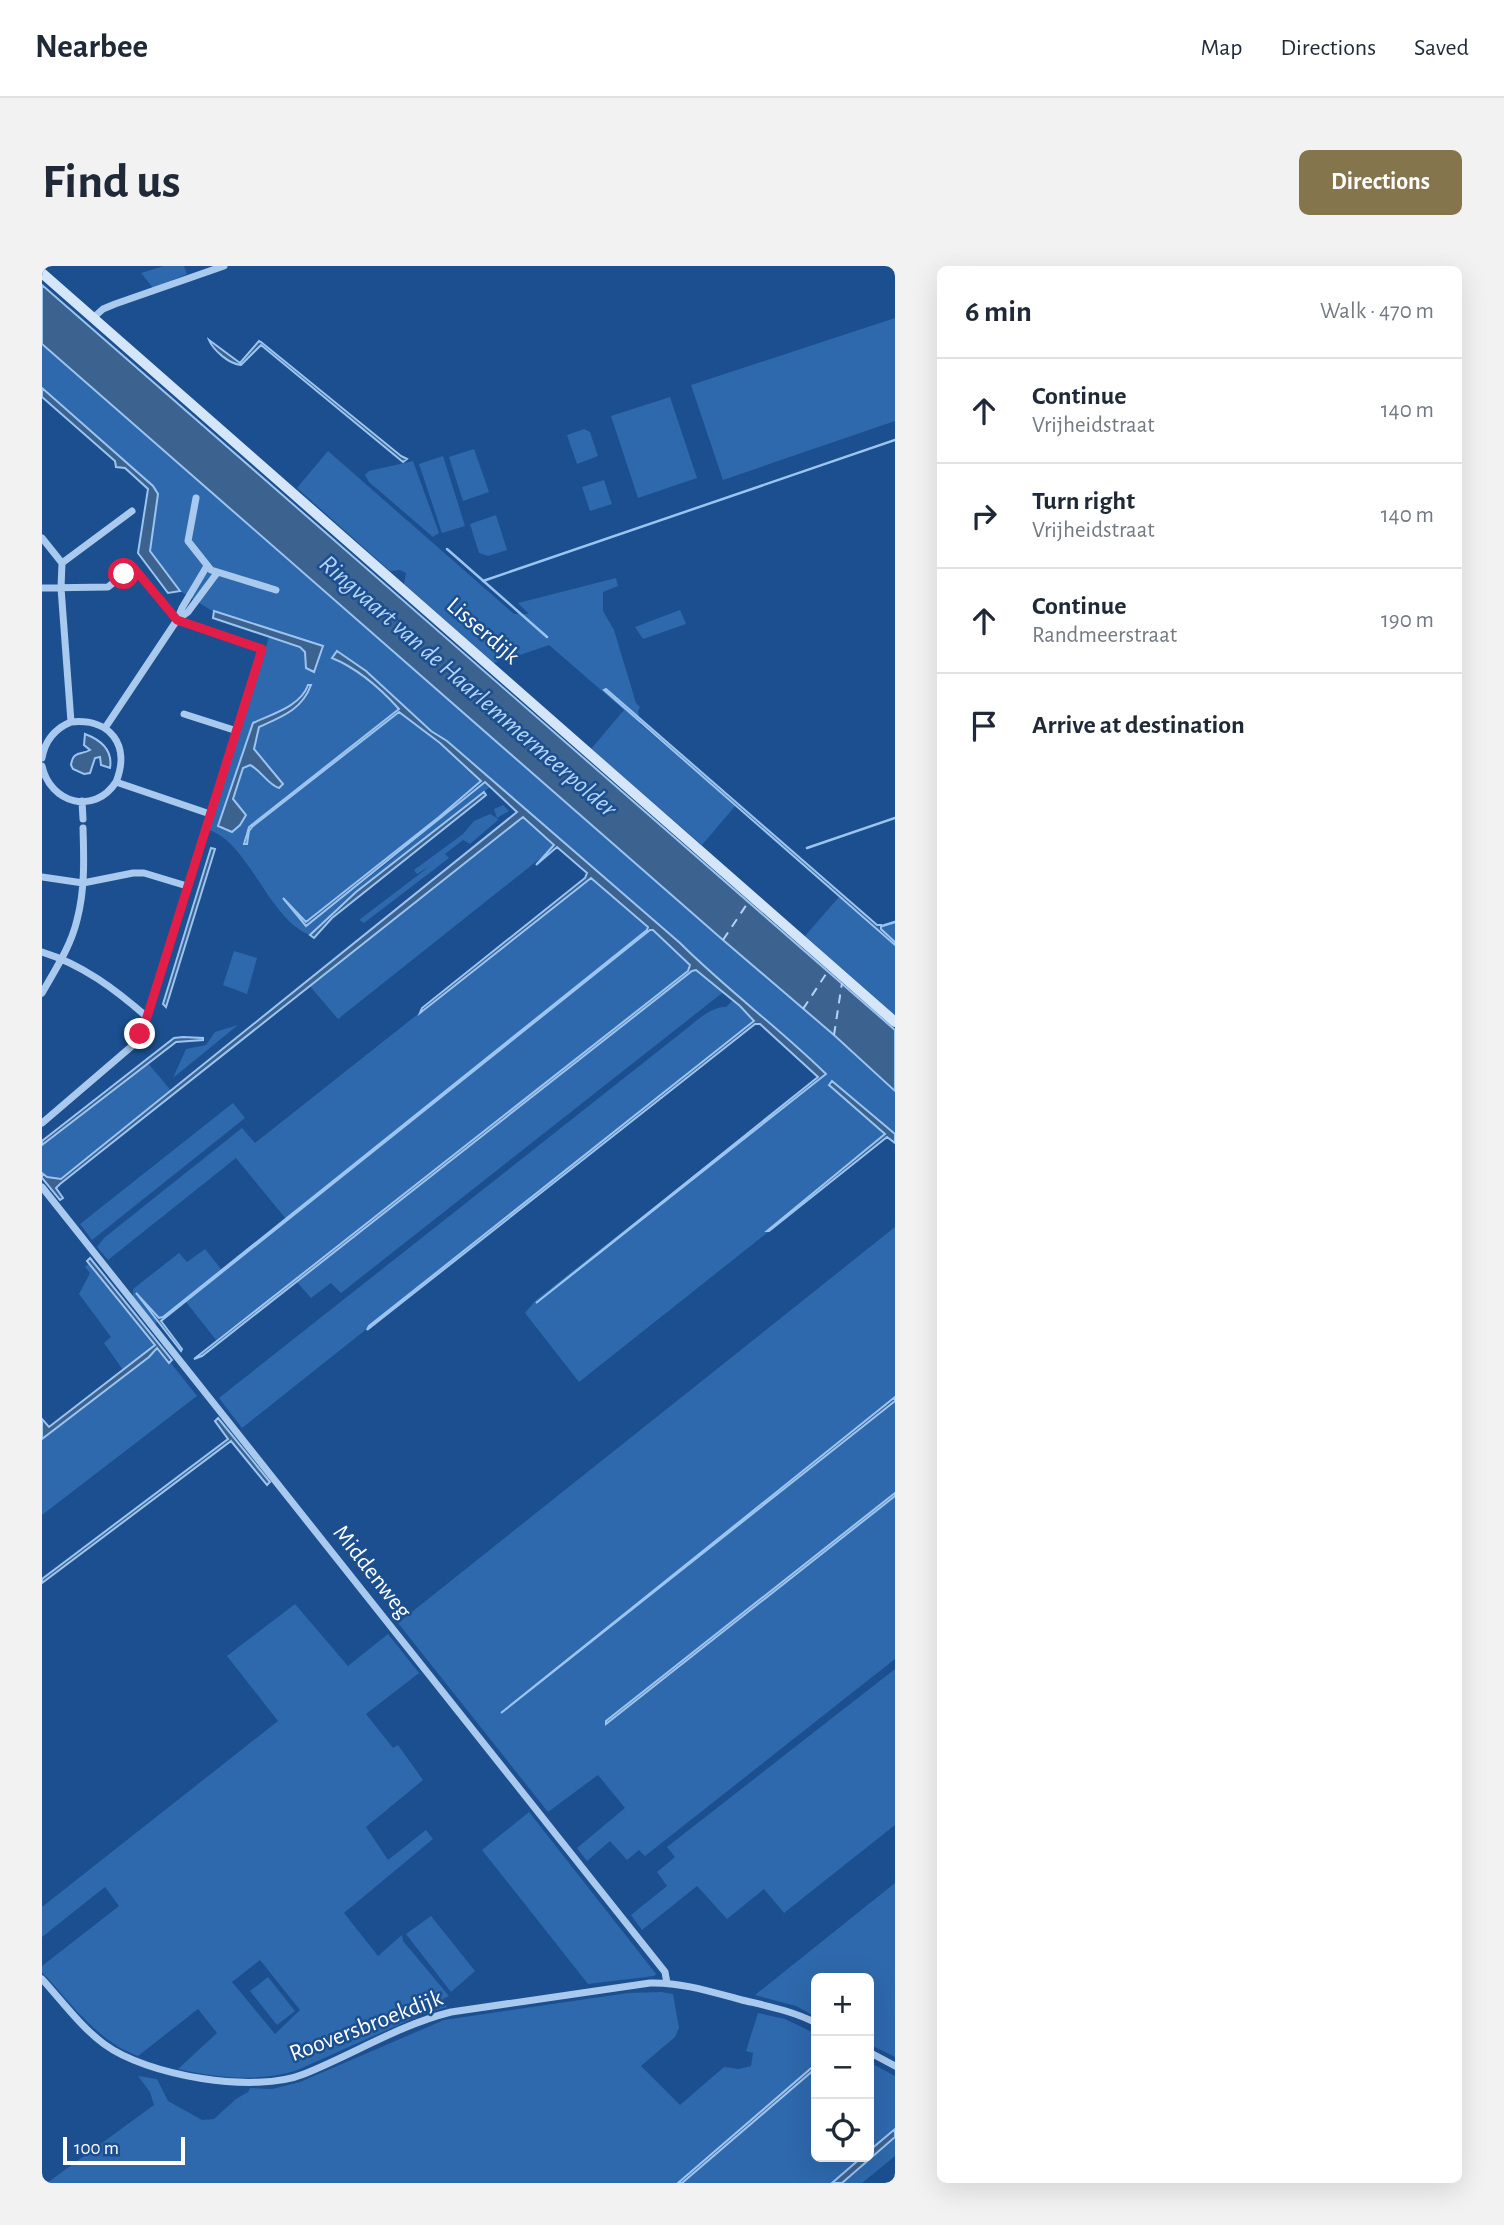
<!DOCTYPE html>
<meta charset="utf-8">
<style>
:root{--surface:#fff;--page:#f2f2f3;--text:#1f2937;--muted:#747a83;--line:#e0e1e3;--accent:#84754c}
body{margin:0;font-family:"Alegreya Sans",sans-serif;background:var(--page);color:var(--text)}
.controls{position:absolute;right:21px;bottom:21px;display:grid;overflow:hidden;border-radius:10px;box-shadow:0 7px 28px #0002}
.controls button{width:63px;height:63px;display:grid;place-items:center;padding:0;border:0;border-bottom:2px solid var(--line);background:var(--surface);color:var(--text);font:35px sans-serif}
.scale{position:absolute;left:21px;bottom:18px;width:122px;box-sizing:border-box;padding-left:7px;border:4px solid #fff;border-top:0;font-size:19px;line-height:24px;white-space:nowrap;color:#fff;-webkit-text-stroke:5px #1b4f8f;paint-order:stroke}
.stop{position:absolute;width:21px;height:21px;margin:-16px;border:5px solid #e11d48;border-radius:50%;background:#fff}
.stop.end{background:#e11d48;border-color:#fff;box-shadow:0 2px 7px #0008}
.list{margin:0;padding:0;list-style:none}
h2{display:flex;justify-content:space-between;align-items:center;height:91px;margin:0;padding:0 28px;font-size:30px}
h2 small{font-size:23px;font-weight:400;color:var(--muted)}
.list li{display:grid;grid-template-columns:46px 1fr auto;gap:21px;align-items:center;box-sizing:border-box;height:105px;padding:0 28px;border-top:2px solid var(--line)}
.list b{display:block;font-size:26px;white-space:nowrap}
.list p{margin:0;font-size:23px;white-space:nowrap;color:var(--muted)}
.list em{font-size:23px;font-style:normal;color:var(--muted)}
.icon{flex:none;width:38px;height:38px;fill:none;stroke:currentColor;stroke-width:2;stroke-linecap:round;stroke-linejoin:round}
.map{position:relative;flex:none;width:853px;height:1917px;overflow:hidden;border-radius:10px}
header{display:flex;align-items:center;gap:42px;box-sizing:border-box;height:98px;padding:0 35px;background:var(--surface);border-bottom:2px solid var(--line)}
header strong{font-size:33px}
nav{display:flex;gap:38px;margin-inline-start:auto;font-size:24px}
.intro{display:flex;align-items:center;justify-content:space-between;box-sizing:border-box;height:168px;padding:0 42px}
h1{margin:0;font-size:49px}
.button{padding:18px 32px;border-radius:10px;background:var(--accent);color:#fff;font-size:24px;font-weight:700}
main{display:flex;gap:42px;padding:0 42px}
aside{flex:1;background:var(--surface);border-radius:10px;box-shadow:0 7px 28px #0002}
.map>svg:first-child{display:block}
.green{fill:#2e69ad;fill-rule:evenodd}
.water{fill:#3c6290;stroke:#9cc4f0;stroke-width:2}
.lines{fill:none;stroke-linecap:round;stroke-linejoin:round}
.stream{stroke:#9cc4f0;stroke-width:2.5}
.ferry{stroke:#b5d3f5;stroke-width:2;stroke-dasharray:9 7;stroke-linecap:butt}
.street{stroke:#a9c9ee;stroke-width:7}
.secondary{stroke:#d6e6fa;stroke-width:10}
.route{stroke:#e11d48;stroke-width:9}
.labels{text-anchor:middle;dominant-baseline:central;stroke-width:5;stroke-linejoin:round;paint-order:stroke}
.street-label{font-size:24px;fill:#fff;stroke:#1b4f8f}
.water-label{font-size:26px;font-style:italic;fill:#b5d3f5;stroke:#1b4f8f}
</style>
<header>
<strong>Nearbee</strong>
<nav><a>Map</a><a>Directions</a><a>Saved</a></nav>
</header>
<div class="intro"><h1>Find us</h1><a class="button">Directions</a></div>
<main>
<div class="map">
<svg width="853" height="1917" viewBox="0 0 853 1917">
<rect width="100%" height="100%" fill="#1b4f8f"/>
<path class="green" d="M 122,0 L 142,0 L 145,8 L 111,22 L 99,7 Z
M 853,52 L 853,155 L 681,214 L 649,119 Z
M 0,77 L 735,722 L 807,781 L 853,824 L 853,873 L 846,871 L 537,1116 L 483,1047 L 494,1034 L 779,809 L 715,753 L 200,1162 L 177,1132 L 634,771 C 647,762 668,739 684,741 L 693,732 L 684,724 L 299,1027 L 289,1017 L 269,1032 L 255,1016 L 650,705 L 654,704 L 638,677 L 405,475 L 390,465 L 324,405 L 291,392 C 318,403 336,423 357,443 L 207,561 L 203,569 L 205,578 L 207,565 L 211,560 L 357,446 L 398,477 L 440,515 L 397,551 L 263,657 L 242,633 L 264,660 L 344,598 L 443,516 L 448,521 L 314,626 L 268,669 C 227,654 207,577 167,564 L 227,371 L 258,381 L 263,386 L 264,402 L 272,405 L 281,380 L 172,346 L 138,325 L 108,285 L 116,228 L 111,220 L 0,122 ZM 268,419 C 261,444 238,452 217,461 L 212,483 L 241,518 L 230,519 L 215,503 L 208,499 L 200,502 L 191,533 L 204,549 L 177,560 L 211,457 C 232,447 255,440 268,419 Z
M 628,131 L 655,212 L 596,232 L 569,150 Z
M 542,163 L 548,166 L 556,190 L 535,198 L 525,169 Z
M 432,183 L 447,226 L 421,235 L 407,191 Z
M 286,185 L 472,348 L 487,348 L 476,337 L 574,312 L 576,320 L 561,326 L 561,345 L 572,364 L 594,437 L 598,441 L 596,445 L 598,458 L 694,539 L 660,579 L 549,483 L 582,444 L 507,379 L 475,390 L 474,387 L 452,397 L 362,318 L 364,307 L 358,304 L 348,305 L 255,222 Z
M 401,190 L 423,260 L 400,267 L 377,198 Z
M 371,195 L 397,267 L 391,271 L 327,216 L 323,209 L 327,205 Z
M 562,214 L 570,238 L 548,245 L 540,221 Z
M 454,249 L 465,284 L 446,290 L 437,287 L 428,258 Z
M 638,344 L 644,358 L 601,373 L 593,361 Z
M 461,539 L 467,545 L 455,552 L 456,554 L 428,578 L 421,574 L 403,588 L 407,592 L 322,657 L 317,654 L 388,600 L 375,608 L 372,604 L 421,568 L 432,555 L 448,548 L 455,552 L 452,543 Z
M 481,551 L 515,579 L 296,753 L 266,718 Z
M 549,611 L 606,660 L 605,664 L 459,782 L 608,664 L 611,664 L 648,699 L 646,705 L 174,1074 L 144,1036 L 291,917 L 244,953 L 194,892 L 66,994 L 55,981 L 62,972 L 200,862 L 213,877 Z
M 797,631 L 836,663 L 853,656 L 853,749 L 763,670 Z
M 192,685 L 215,692 L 205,728 L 181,719 Z
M 196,759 L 131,812 L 144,783 L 164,779 L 173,766 Z
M 105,796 L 131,827 L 10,923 L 0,912 L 0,879 Z
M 191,837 L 203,852 L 50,974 L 38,958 Z
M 853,961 L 853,1393 L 603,1590 L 597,1584 L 585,1594 L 568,1575 L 545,1595 L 535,1582 L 583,1542 L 556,1509 L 506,1546 L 356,1357 Z
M 163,983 L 180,1004 L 121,1051 L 117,1052 L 94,1028 L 116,1055 L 113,1058 L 91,1031 L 91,1023 L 137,987 L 145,996 Z
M 48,997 L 114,1079 L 81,1104 L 62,1077 L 69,1071 L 37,1028 L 48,1007 L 43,1001 Z
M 116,1081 L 155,1130 L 0,1249 L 0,1173 L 107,1091 Z
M 253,1338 L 306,1400 L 346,1368 L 377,1407 L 324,1448 L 351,1482 L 356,1479 L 381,1514 L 324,1561 L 346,1594 L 384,1564 L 391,1573 L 302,1647 L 336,1690 L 360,1669 L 361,1675 L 407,1730 L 401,1733 L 405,1741 L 381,1748 L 253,1805 C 215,1816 175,1812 136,1803 L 175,1767 L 156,1743 L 96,1790 C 55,1775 29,1737 0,1706 L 0,1700 L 77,1640 L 63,1621 L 0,1671 L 0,1641 L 236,1455 L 185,1390 ZM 218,1694 L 258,1744 L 233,1768 L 190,1716 Z
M 853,1403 L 853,1559 L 742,1647 L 722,1623 L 685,1653 L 655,1620 L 600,1664 L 589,1649 L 625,1620 L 615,1606 L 633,1591 L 625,1581 Z
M 487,1546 L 614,1708 L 612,1710 L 546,1718 L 440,1584 Z
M 853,1617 L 853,1791 L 827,1778 L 827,1712 L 774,1712 L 774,1751 L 754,1740 L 713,1729 Z
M 389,1650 L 433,1705 L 409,1726 L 364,1668 Z
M 226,1711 L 253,1745 L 235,1759 L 208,1725 Z
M 619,1726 L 631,1728 L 637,1762 L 633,1771 L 599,1800 L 638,1839 L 682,1801 L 697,1803 L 709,1800 L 711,1787 L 704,1785 L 716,1747 L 743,1753 L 774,1768 L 774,1891 L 827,1891 L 827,1796 L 853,1810 L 853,1890 L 820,1917 L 5,1917 L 112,1839 L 108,1826 L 96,1810 L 115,1813 L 126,1835 L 160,1854 L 172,1853 L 194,1833 L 206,1826 L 208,1822 L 230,1823 L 258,1816 L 402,1754 L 586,1727 Z"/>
<path class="water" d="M 0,19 L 853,764 L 853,825 L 792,769 L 681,674 L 0,78 Z
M 167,74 L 198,97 L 217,75 L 219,76 L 359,190 L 365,193 L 361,196 L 219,79 L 199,99 C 187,98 171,84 167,74 Z
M 0,122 L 111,220 L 116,228 L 108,285 L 138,325 L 126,327 L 96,287 L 106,223 L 83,202 L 74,201 L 73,195 L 0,131 Z
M 172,345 L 281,380 L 272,406 L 264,402 L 263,386 L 258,381 L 171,352 Z
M 295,385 L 324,405 L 389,465 L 405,475 L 638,677 C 684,723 737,762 784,808 L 494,1037 L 776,811 L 718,758 L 713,758 L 325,1064 L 327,1060 L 712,755 L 698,740 L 654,704 L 650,705 L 160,1090 L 152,1093 L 646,705 L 648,699 L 611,664 L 608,664 L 119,1055 L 140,1083 L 139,1085 L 94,1027 L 117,1052 L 121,1051 L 605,664 L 606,661 L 549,612 L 378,747 L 380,742 L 543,612 L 545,607 L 515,581 L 494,599 L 512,579 L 481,551 L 18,918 L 14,922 L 21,932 L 18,934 L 0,912 L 0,907 L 5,911 L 19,913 L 475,546 L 443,516 L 264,660 L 241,632 L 264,656 L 397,551 L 439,515 L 398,477 L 357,446 L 211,560 L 207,565 L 205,578 L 202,578 L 207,561 L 357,443 C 338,422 317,403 290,392 Z
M 266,419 L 269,419 C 260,444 239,451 217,461 L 212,483 L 241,518 L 237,522 C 225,518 220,505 208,499 L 201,502 L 191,533 L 204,549 L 198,559 L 190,566 L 176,560 L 211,457 C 230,448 259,440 266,419 Z
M 564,423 L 835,659 L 839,659 L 839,663 L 853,676 L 853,679 L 562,424 Z
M 43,468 C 59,474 71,484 68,502 L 59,499 L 58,491 L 53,492 L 48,507 L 42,508 L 31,503 L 29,499 C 31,484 40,489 48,484 L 42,479 Z
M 442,526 L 444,529 L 438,534 L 290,652 L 272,672 L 268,669 L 314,626 Z
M 169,582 L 173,583 L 124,741 L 121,738 Z
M 141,771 L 161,772 L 161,774 L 134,776 L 0,879 L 0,875 L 132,772 Z
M 790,815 L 853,868 L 853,877 L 845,871 L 727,965 L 725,965 L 843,868 L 787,819 Z
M 48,992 L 130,1094 L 127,1097 L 115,1082 L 107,1091 L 0,1173 L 0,1153 L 7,1161 L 113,1079 L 45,995 Z
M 853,1131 L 853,1135 L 459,1447 Z
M 176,1152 L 228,1216 L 225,1219 L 189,1175 L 0,1317 L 0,1313 L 186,1173 L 173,1155 Z
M 853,1227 L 853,1230 L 564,1458 L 564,1455 Z
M 774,1798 L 774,1802 L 640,1917 L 636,1917 Z
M 853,1863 L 853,1871 L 800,1917 L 790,1917 L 820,1891 L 827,1891 L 827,1885 Z"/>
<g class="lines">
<path class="stream" d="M 405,283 L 505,371
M 441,315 L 853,174
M 765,582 L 853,552
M 840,660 L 853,656"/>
<path class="ferry" d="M 681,674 L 707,635
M 761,743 L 786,705
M 792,769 L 800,717"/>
<path class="street" d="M 51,52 L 61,43 L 73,38 L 182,0
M 154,232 L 146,275 L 169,304 L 234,324
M 0,272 L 20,297 L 19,322 L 29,456 C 68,452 89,479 74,516 L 168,548 L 105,751 L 90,780 L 0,857
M 20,297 L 90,245
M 0,322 L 66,321 L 91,301 L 135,354 L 220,383 L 168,548
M 135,354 L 146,346 L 175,307
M 142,448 L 195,465
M 63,462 L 135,354 L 140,342 L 165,300
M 0,492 C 3,475 12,463 29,456
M 0,500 C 8,537 52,550 74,516
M 40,535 L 41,553
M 0,611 L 41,617 L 91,607 L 102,607 L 145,620
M 0,686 C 40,698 74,724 105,751
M 0,727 C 13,704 29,680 35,654 C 43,624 42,593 41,562
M 0,921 L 623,1706 L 625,1717
M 0,1713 C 20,1735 39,1761 62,1778 C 105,1810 213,1828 262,1808 C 312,1788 357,1759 409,1746 L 608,1717 C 639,1716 670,1726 700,1734 C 725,1740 751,1745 774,1757
M 827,1786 L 853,1800"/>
<path class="secondary" d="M 0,7 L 853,756"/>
</g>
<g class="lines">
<path class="route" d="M 82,308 L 91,301 L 135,354 L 220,383 L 105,751 L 98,768"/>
</g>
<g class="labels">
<g class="street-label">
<text transform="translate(441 365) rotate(41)">Lisserdijk</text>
<text transform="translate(330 1306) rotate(52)">Middenweg</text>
<text transform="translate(324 1760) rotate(-21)">Rooversbroekdijk</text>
</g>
<g class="water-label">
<text transform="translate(426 420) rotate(41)">Ringvaart van de Haarlemmermeerpolder</text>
</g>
</g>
</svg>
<div class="controls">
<button>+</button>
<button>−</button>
<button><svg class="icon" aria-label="locate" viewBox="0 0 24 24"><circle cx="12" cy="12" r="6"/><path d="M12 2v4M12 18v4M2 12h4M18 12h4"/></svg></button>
</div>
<div class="scale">100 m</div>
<div class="stop" style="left:82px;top:308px"></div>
<div class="stop end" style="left:98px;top:768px"></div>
</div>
<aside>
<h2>6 min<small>Walk · 470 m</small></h2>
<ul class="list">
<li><svg class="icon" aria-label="ahead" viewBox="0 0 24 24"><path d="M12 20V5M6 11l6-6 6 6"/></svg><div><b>Continue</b><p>Vrijheidstraat</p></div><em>140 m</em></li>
<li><svg class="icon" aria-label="right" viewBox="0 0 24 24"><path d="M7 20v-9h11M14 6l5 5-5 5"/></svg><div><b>Turn right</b><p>Vrijheidstraat</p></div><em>140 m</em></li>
<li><svg class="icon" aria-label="ahead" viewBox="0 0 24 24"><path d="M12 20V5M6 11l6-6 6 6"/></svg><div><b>Continue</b><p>Randmeerstraat</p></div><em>190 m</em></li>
<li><svg class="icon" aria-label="arrive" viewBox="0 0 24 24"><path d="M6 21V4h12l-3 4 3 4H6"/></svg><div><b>Arrive at destination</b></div></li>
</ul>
</aside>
</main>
